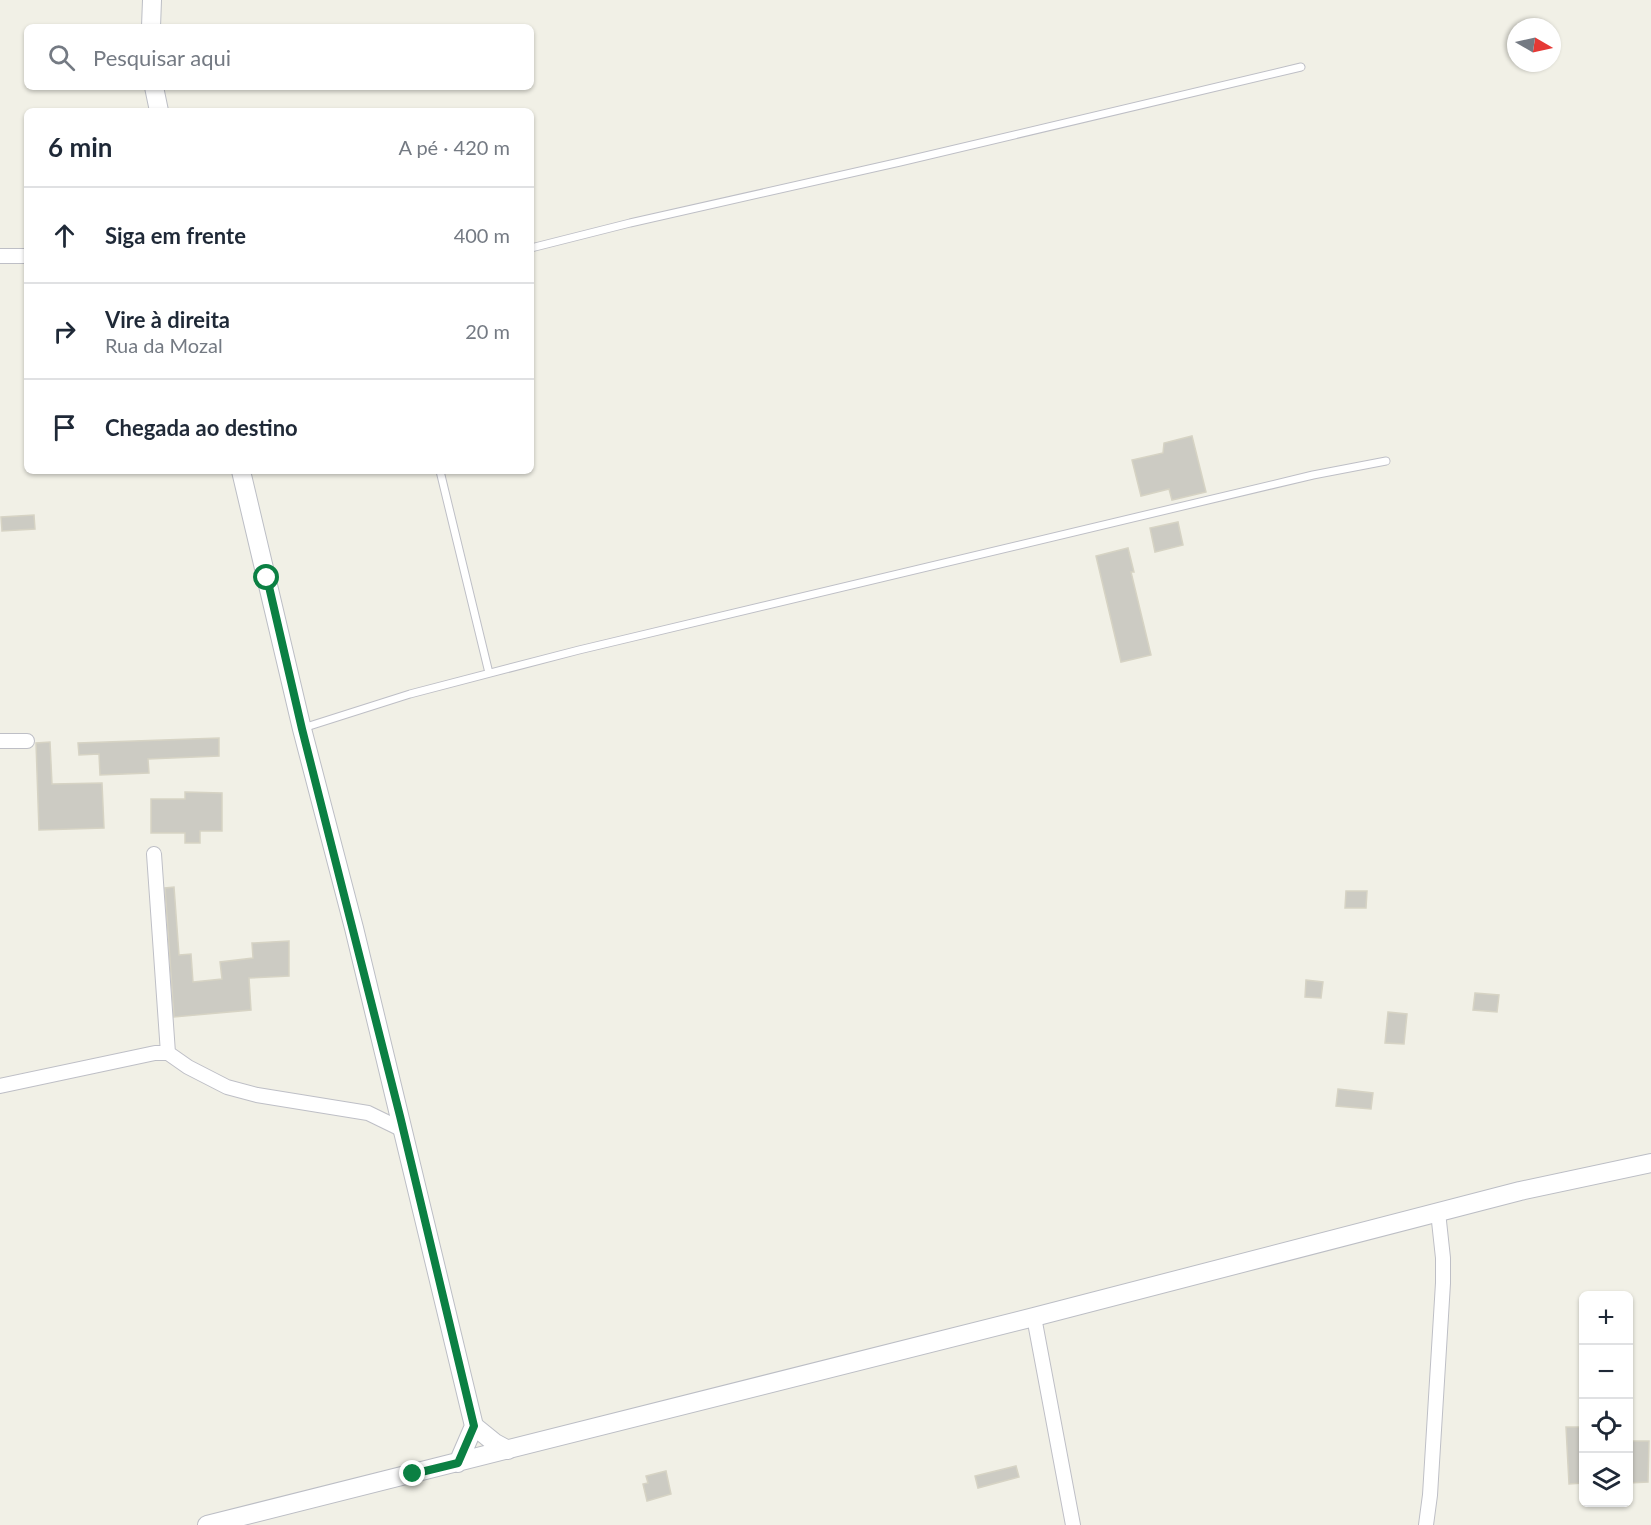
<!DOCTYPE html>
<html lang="pt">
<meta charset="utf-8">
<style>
:root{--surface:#fff;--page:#f2f2f3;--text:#1f2937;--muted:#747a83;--line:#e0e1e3}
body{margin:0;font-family:Lato,sans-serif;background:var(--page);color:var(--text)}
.controls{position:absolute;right:18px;bottom:18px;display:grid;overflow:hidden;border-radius:9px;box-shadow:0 2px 4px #0004}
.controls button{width:54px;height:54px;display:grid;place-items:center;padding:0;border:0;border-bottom:2px solid var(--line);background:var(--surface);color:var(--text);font:30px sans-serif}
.compass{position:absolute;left:1507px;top:18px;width:54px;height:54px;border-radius:50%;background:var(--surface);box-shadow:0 2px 4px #0004;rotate:99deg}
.stop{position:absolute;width:18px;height:18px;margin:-14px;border:4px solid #0b8043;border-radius:50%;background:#fff}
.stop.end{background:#0b8043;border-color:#fff;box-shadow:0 2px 6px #0008}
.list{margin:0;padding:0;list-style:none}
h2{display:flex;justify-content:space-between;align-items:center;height:78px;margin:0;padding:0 24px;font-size:26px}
h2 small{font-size:20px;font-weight:400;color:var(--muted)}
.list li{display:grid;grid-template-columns:39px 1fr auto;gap:18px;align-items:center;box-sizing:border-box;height:96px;padding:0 24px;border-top:2px solid var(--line)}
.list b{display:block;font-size:22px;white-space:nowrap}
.list p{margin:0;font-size:20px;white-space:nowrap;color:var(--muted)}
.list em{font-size:20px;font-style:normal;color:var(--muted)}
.icon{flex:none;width:33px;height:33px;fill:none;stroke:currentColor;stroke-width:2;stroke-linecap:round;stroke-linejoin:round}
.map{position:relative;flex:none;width:1651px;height:1525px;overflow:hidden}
.search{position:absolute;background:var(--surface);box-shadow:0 2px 4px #0004;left:24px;top:24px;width:510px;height:66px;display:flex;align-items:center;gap:15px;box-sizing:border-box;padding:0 21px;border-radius:9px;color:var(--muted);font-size:22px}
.panel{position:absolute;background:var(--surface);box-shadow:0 2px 4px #0004;left:24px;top:108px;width:510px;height:366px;border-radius:9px}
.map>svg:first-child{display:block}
.building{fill:#cccbc3;stroke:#d6d3c4;stroke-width:1.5}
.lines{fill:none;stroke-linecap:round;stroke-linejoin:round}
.lane-casing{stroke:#bebfc6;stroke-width:9}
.street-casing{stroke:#bebfc6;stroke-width:16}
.secondary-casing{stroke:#bcbec5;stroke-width:20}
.lane{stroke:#fff;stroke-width:7}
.street{stroke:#fff;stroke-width:14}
.secondary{stroke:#fff;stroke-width:18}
.route{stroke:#0b8043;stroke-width:8}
</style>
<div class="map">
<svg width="1651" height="1525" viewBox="0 0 1651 1525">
<rect width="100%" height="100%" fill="#f1f0e6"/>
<path class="building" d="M 1192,436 L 1206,492 L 1172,500 L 1169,489 L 1141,496 L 1132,460 L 1163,453 L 1164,443 Z
M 34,515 L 35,529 L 2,531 L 1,517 Z
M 1178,522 L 1183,545 L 1155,552 L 1150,528 Z
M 1128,548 L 1134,572 L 1131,572 L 1151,655 L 1121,662 L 1096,556 Z
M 219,738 L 219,756 L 148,759 L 149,773 L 100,775 L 99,754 L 79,755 L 78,743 Z
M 50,742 L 52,784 L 102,783 L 104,828 L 39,830 L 36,743 Z
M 185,792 L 222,793 L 222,831 L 200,831 L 200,843 L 185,843 L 185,833 L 151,833 L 151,799 L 185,799 Z
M 174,887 L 179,955 L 191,954 L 193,982 L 222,979 L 220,962 L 253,958 L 252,943 L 289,941 L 289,976 L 249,978 L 251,1010 L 174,1017 L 165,888 Z
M 1346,891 L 1367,891 L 1366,908 L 1345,908 Z
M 1306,980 L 1323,982 L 1321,998 L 1305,997 Z
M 1475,993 L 1499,995 L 1497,1012 L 1473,1010 Z
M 1388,1012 L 1407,1014 L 1404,1044 L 1385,1043 Z
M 1338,1089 L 1373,1093 L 1371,1109 L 1336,1106 Z
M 1566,1427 L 1584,1427 L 1584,1483 L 1569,1484 Z
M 1629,1441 L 1649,1441 L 1648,1482 L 1629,1483 Z
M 1016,1466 L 1019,1477 L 978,1488 L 975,1476 Z
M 666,1471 L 671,1494 L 647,1501 L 643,1484 L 648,1483 L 646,1476 Z"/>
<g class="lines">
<g class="lane-casing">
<path id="lane" d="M 531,248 L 630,223 L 900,162 L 1301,67
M 440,471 L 489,673
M 303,728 L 410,694 L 579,650 L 1313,475 L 1386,461"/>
</g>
<g class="street-casing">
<path id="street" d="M 0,256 L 27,256
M 0,741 L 27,741
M 154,854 L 168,1053
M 0,1086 L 155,1053 L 168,1053 L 188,1067 L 227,1087 L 257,1095 L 368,1113 L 403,1130
M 1034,1317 L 1073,1525
M 1426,1525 L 1430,1495 L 1443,1283 L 1443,1258 L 1438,1212"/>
</g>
<g class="secondary-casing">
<path id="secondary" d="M 151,27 L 152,0
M 154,87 L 159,111
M 241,471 L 302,729 L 354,928 L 474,1426 L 458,1463
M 474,1426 L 495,1443 L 508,1450
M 207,1525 L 1034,1317 L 1520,1191 L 1651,1163"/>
</g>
<use href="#lane" class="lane"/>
<use href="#street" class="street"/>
<use href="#secondary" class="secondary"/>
</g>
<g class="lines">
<path class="route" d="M 267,578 L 302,729 L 400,1116 L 474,1426 L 458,1463 L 413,1474"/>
</g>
</svg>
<div class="controls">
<button>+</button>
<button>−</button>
<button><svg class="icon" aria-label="locate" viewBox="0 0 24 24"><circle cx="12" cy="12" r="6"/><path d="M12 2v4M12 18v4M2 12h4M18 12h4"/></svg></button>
<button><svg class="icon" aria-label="layers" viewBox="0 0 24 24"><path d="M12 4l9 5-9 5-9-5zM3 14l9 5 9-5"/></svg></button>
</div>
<svg class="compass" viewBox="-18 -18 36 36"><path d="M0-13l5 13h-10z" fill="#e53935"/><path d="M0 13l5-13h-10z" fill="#747a83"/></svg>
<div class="stop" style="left:267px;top:578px"></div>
<div class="stop end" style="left:413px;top:1474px"></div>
<div class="search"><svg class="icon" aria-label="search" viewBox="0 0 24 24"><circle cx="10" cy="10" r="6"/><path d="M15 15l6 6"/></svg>Pesquisar aqui</div>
<section class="panel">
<h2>6 min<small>A pé · 420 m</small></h2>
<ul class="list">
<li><svg class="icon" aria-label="ahead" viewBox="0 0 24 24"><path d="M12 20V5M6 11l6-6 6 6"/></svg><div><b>Siga em frente</b></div><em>400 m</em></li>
<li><svg class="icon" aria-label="right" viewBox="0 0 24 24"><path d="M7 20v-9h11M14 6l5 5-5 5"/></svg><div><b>Vire à direita</b><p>Rua da Mozal</p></div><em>20 m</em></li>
<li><svg class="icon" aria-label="arrive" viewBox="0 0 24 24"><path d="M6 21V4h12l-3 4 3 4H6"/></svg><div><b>Chegada ao destino</b></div></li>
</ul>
</section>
</div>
